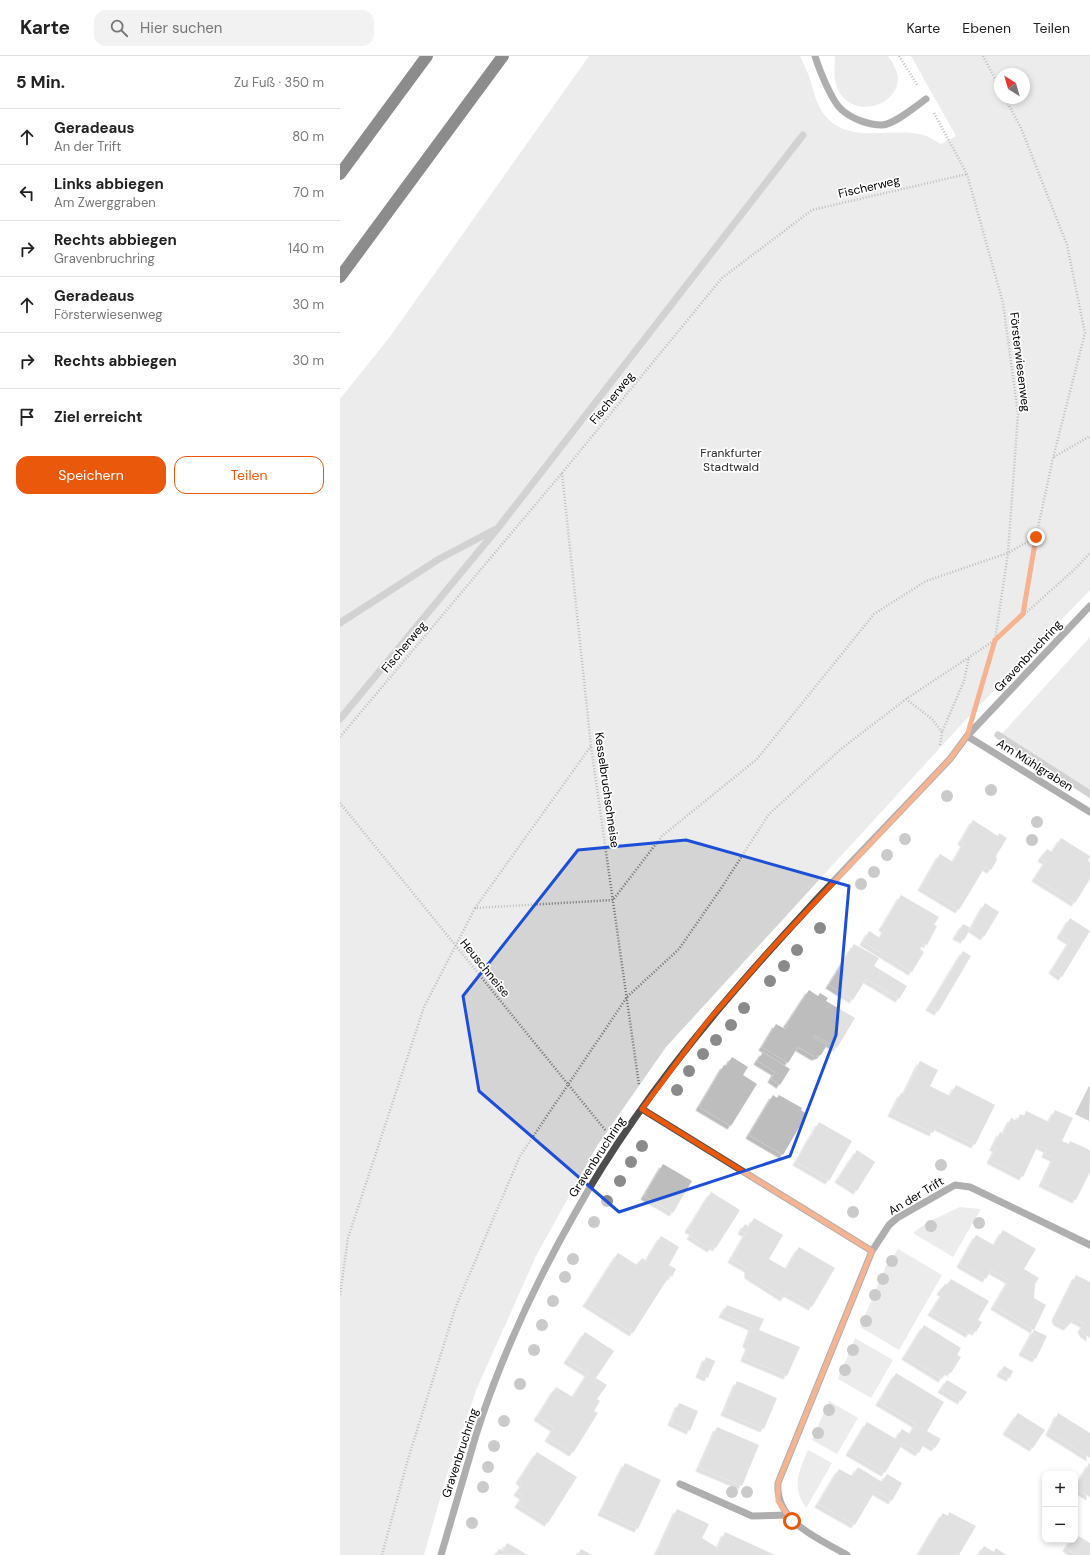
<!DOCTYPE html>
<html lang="de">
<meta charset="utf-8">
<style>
:root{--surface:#fff;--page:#f2f2f2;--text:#222;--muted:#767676;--line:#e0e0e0;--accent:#ea580c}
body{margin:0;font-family:"DM Sans",sans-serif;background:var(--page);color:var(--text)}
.controls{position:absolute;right:12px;bottom:12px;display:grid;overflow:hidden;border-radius:8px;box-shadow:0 2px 6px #0003}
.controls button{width:36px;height:36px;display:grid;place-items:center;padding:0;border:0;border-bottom:1px solid var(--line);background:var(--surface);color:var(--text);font:20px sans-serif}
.compass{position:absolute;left:654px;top:12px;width:36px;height:36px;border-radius:50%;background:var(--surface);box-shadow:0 2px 6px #0003;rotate:323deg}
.stop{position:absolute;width:12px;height:12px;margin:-9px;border:3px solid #ea580c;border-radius:50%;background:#fff}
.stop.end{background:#ea580c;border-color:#fff;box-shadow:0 1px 4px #0008}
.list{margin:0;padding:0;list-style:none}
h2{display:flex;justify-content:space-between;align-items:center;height:52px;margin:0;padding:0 16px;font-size:17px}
h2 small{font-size:13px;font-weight:400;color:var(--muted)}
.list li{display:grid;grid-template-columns:26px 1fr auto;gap:12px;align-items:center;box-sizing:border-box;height:56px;padding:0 16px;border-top:1px solid var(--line)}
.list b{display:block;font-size:15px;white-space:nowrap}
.list p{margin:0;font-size:13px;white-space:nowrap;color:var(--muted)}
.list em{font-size:13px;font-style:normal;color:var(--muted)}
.actions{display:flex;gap:8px;padding:12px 16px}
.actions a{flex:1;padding:9px 0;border:1px solid var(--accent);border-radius:12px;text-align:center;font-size:14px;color:var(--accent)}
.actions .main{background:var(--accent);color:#fff}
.icon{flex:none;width:22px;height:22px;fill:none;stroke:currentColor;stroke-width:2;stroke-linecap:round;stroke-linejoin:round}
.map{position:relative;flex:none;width:750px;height:1499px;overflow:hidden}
header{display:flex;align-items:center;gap:24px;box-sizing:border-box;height:56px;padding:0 20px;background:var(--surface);border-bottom:1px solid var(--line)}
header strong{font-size:19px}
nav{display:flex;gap:22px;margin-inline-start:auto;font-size:14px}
.search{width:280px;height:36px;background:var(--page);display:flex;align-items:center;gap:10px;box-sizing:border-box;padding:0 14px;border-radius:12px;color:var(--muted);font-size:15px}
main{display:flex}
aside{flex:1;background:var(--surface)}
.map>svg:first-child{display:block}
.green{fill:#d4d4d4;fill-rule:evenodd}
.water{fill:#9b9b9b}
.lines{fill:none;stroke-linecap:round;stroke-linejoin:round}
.stream{stroke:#9b9b9b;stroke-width:7}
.building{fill:#bdbdbd;filter:url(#shadow)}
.path{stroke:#6f6f6f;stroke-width:2.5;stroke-dasharray:1 2;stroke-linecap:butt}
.minor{stroke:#4d4d4d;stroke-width:7}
.highway{stroke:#000;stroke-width:12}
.tree{fill:#8a8a8a}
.route{stroke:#ea580c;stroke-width:5}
.marked{fill:none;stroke:#1d4ed8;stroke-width:3;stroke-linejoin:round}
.labels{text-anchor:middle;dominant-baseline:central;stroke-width:3.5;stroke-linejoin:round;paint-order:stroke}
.street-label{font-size:12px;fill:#000;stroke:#fff}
.park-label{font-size:12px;fill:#2b2b2b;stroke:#fff}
</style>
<header>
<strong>Karte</strong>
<div class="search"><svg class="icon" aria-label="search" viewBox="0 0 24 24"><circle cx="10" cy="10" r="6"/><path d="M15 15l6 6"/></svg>Hier suchen</div>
<nav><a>Karte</a><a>Ebenen</a><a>Teilen</a></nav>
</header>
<main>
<aside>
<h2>5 Min.<small>Zu Fuß · 350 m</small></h2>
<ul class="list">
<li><svg class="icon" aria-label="ahead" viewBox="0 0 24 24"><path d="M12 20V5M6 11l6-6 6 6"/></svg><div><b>Geradeaus</b><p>An der Trift</p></div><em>80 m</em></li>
<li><svg class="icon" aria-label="left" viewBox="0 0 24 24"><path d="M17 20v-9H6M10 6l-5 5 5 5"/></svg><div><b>Links abbiegen</b><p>Am Zwerggraben</p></div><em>70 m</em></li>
<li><svg class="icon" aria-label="right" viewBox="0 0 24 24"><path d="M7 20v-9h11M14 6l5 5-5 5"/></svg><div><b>Rechts abbiegen</b><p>Gravenbruchring</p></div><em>140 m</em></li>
<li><svg class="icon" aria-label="ahead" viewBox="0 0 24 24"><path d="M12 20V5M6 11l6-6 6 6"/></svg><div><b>Geradeaus</b><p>Försterwiesenweg</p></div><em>30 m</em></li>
<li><svg class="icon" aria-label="right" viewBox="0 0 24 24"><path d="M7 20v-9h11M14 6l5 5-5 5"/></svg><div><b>Rechts abbiegen</b></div><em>30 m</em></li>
<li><svg class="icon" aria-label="arrive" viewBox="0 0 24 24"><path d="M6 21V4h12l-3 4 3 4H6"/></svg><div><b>Ziel erreicht</b></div></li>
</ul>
<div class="actions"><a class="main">Speichern</a><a>Teilen</a></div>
</aside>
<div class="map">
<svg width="750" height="1499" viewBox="0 0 750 1499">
<defs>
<filter id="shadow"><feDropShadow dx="-3.5" dy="3.5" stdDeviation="0" flood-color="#0004"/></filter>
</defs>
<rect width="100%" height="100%" fill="#fff"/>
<path class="green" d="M 249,0 L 460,0 C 463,7 466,13 469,20 C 473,32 475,46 483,57 C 507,89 546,72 579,78 C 587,79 594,84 601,88 L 616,80 L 571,0 L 750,0 L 750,534 L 620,670 L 326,991 L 257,1090 L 196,1200 L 137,1332 L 106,1422 L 84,1499 L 0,1499 L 0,343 L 49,282 ZM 660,18 L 684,18 L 684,42 L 660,42 Z
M 495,0 L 548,0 C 552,5 558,16 558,22 C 557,55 505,63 496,28 C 493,20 495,8 495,0 Z
M 750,581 L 750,742 L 657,683 Z
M 620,1151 L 641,1153 L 613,1201 L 573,1177 L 588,1166 Z
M 558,1193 L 602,1219 L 559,1294 L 520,1271 L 546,1210 Z
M 515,1282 L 553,1304 L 531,1342 L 498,1323 Z
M 489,1345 L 518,1362 L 497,1398 L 472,1384 Z
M 468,1394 L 492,1407 L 466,1452 C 451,1431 459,1415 468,1394 Z"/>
<path class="water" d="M 749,1030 L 750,1031 L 749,1065 L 735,1058 Z"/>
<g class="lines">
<path class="stream" d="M 0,567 L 99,503 L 154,474
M 0,663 L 158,472 L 463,79
M 658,679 L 750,738"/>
</g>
<path class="building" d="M 633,764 L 658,780 L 659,777 L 667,782 L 656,800 L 657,804 L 651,814 L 645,811 L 619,854 L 581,831 L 600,798 L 613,806 L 624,787 L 621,785 Z
M 721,782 L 750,800 L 748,805 L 750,806 L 750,823 L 735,847 L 695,822 L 706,805 L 701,802 L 707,793 L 712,796 Z
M 561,839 L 599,861 L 594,869 L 597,870 L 587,889 L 584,887 L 580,893 L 584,896 L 572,916 L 523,886 L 529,875 L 540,882 L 545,873 L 542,871 Z
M 645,847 L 659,856 L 644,881 L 631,872 Z
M 730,862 L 750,875 L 722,921 L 712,914 L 730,885 L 720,879 Z
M 623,868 L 631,872 L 624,884 L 616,880 Z
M 514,888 L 539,902 L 534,910 L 567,930 L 559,943 L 526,923 L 513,944 L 489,929 Z
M 623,895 L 631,900 L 598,956 L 589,951 Z
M 469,934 L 478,940 L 480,937 L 488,942 L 486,945 L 515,962 L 497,992 L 475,979 L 473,981 L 487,989 L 481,999 L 475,1001 L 458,991 L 448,1007 L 422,991 L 436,968 L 445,973 L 448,970 L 446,969 Z
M 423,996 L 450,1013 L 440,1029 L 431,1023 L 435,1016 L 417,1005 Z
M 392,1001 L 408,1011 L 403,1019 L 417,1028 L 391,1070 L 359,1051 L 384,1009 L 386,1010 Z
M 580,1005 L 598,1014 L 590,1030 L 610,1040 L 616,1029 L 655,1049 L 635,1089 L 596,1070 L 593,1077 L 551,1057 L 561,1037 L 564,1038 Z
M 433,1039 L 437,1042 L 439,1039 L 462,1052 L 461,1054 L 467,1058 L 443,1099 L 409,1079 Z
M 715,1054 L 733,1062 L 722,1085 L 729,1088 L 730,1085 L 750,1094 L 750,1116 L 736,1144 L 702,1127 L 714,1102 L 705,1098 L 707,1093 L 698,1089 L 683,1121 L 650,1104 L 656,1092 L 653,1091 L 660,1076 L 663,1078 L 671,1062 L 677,1065 L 680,1058 L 684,1060 L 686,1055 L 709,1066 Z
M 479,1066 L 512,1085 L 489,1125 L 456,1106 Z
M 517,1094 L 535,1106 L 517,1135 L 498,1123 Z
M 323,1108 L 352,1125 L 333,1157 L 304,1140 Z
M 371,1136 L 400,1154 L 376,1192 L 373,1190 L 371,1193 L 350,1180 L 353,1176 L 348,1173 Z
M 414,1162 L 443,1179 L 429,1203 L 446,1213 L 459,1191 L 495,1212 L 472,1251 L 447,1237 L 444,1242 L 408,1219 L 408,1213 L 391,1203 L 406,1177 L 401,1175 L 405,1168 L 409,1171 Z
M 663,1174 L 696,1193 L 684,1213 L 699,1222 L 695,1228 L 694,1242 L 706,1249 L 694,1274 L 654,1250 L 669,1224 L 651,1214 L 646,1223 L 620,1208 L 636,1179 L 654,1189 Z
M 321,1180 L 339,1191 L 329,1209 L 336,1213 L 332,1221 L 330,1219 L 293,1277 L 246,1247 L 278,1197 L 297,1209 L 302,1202 L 306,1205 Z
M 736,1219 L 750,1226 L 750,1282 L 744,1278 L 741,1273 L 744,1268 L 734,1263 L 727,1271 L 717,1266 L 715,1261 Z
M 611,1223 L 649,1245 L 638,1264 L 642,1266 L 636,1276 L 632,1274 L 629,1278 L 591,1256 L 603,1237 L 600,1235 L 605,1228 L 607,1229 Z
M 387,1249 L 424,1263 L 419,1274 L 460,1291 L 447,1320 L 404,1302 L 409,1290 L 406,1287 L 412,1271 L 382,1258 Z
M 584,1269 L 621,1292 L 617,1299 L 621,1301 L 611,1317 L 607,1315 L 602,1323 L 565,1300 Z
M 694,1274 L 707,1280 L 696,1303 L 682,1296 Z
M 245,1276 L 274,1295 L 256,1322 L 267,1329 L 257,1343 L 260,1345 L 254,1355 L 258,1357 L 233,1397 L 208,1382 L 214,1372 L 197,1361 L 216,1331 L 233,1341 L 248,1317 L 227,1304 Z
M 366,1301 L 375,1305 L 368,1322 L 359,1318 Z
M 664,1310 L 673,1315 L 670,1322 L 660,1317 Z
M 556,1317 L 604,1346 L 587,1375 L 601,1383 L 595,1392 L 585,1386 L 579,1397 L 563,1387 L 545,1417 L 509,1396 L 527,1366 L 556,1383 L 562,1373 L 570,1378 L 576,1368 L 539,1346 Z
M 607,1324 L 627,1336 L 621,1345 L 601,1333 Z
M 397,1325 L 437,1342 L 424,1373 L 384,1356 Z
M 339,1347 L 358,1355 L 350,1375 L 331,1366 Z
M 678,1357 L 705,1374 L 693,1392 L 666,1375 Z
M 718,1357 L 750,1377 L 750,1402 L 709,1376 Z
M 377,1371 L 419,1389 L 402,1430 L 359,1412 Z
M 197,1396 L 237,1421 L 208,1467 L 178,1448 L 183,1440 L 177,1436 L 183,1427 L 179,1424 Z
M 750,1406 L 750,1441 L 735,1432 Z
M 285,1407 L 321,1424 L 298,1473 L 261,1456 Z
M 518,1411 L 542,1426 L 547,1418 L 562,1427 L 552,1445 L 535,1435 L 515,1469 L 478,1448 L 499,1413 L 512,1420 Z
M 337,1453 L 369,1468 L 362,1482 L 378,1492 L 385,1476 L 435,1499 L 316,1499 Z
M 609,1456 L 636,1470 L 619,1499 L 578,1499 L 603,1457 L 608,1460 Z
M 735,1478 L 750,1487 L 750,1499 L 736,1499 L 726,1492 L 731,1484 L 735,1484 Z
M 167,1487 L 188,1499 L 156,1498 L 159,1493 L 163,1495 Z
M 644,1490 L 654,1496 L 656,1492 L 666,1499 L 638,1499 Z
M 241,1493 L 252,1499 L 238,1499 Z"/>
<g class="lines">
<path class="path" d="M 559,0 L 578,30
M 643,0 L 660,32
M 665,42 L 681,72 L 727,189 L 745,277 L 713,402 L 696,481 L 683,558
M 594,57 L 627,118 L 663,247 L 678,358 L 668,497 L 655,584 L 638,644
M 714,401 L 750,380
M 222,417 L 251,690 L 299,1029
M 566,643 L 592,663 L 602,676
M 0,681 L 222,417 L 382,222 L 472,154 L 627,118
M 600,689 L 602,676 L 624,625 L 629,601
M 0,747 L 266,1075
M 135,852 L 251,690
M 0,1239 L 8,1182 L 84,951 L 135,852 L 273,844 L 322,780 L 417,703 L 534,558 L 586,525 L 668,497 L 696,481
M 42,1499 L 68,1403 L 116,1250 L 180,1100 L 287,941 L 339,893 L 382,831 L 429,758 L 501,693 L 566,643 L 655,584 L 734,514 L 750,497"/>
<path class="minor" d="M 475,0 C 479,13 492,46 502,54 C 512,63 529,69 542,69 C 555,68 576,50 586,43
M 627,680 L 750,756
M 302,1053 L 532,1195
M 340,1428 L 412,1460 L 447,1459
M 101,1499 C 113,1459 124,1419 136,1379 C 160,1303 195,1228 234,1159 C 330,986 476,845 610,703 L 627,680 L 750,550
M 507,1499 C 478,1482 435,1466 438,1427 L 532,1195 L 549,1169 L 557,1162 L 615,1129 L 630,1131 L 750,1189"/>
<path class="highway" d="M 0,118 L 87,0
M 0,221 L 163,0"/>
</g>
<g class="tree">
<circle cx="651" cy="734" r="6"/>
<circle cx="607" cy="740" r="6"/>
<circle cx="697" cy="766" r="6"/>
<circle cx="565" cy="783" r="6"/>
<circle cx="692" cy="784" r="6"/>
<circle cx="547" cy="799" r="6"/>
<circle cx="534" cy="816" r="6"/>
<circle cx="521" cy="828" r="6"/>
<circle cx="480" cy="872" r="6"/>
<circle cx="457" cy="894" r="6"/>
<circle cx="444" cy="910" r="6"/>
<circle cx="430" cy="925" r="6"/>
<circle cx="404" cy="952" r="6"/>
<circle cx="391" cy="969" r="6"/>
<circle cx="376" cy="984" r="6"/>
<circle cx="363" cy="998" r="6"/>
<circle cx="349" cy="1015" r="6"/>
<circle cx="337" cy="1034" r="6"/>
<circle cx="302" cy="1090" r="6"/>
<circle cx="291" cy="1106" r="6"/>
<circle cx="601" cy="1109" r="6"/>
<circle cx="280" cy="1125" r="6"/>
<circle cx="267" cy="1145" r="6"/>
<circle cx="513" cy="1156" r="6"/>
<circle cx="254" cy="1166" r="6"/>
<circle cx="639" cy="1167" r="6"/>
<circle cx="591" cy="1170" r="6"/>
<circle cx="233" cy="1203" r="6"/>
<circle cx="552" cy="1205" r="6"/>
<circle cx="225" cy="1221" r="6"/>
<circle cx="543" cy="1223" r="6"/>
<circle cx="535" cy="1239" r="6"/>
<circle cx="213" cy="1245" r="6"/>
<circle cx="526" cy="1265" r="6"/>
<circle cx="202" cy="1269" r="6"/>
<circle cx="194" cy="1294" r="6"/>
<circle cx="513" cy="1294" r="6"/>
<circle cx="505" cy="1314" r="6"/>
<circle cx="180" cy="1328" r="6"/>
<circle cx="489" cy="1354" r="6"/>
<circle cx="164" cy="1365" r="6"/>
<circle cx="478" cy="1377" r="6"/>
<circle cx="154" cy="1390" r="6"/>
<circle cx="148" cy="1411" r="6"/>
<circle cx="143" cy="1431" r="6"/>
<circle cx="392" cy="1436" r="6"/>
<circle cx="407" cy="1436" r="6"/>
<circle cx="132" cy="1467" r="6"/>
</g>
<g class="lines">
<path class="route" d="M 452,1465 L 438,1445 L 438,1427 L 532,1195 L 302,1053 L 367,966 L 430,894 L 610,703 L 627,680 L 655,584 L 683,558 L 696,481"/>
</g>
<path d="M0 0H750V1499H0ZM 346,784 L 509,830 L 496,979 L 450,1100 L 279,1156 L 139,1035 L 123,940 L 238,794 Z" fill="#fff" fill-opacity=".55" fill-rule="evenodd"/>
<path class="marked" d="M 346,784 L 509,830 L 496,979 L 450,1100 L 279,1156 L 139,1035 L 123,940 L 238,794 Z"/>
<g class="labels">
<g class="street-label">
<text transform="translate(529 131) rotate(-13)">Fischerweg</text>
<text transform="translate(680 306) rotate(83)">Försterwiesenweg</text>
<text transform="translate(272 342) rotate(-51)">Fischerweg</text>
<text transform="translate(64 591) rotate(-50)">Fischerweg</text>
<text transform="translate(688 600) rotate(-47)">Gravenbruchring</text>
<text transform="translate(695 709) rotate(32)">Am Mühlgraben</text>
<text transform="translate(267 734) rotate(82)">Kesselbruchschneise</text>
<text transform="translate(145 912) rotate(51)">Heuschneise</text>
<text transform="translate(257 1101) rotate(-57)">Gravenbruchring</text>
<text transform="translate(576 1140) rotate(-31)">An der Trift</text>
<text transform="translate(120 1397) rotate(-72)">Gravenbruchring</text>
</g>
<g class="park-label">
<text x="391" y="397">Frankfurter<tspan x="391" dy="14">Stadtwald</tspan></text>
</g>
</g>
</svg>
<div class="controls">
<button>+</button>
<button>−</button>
</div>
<svg class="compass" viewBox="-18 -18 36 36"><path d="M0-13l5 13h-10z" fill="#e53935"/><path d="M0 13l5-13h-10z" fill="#767676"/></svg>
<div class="stop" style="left:452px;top:1465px"></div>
<div class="stop end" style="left:696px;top:481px"></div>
</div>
</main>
